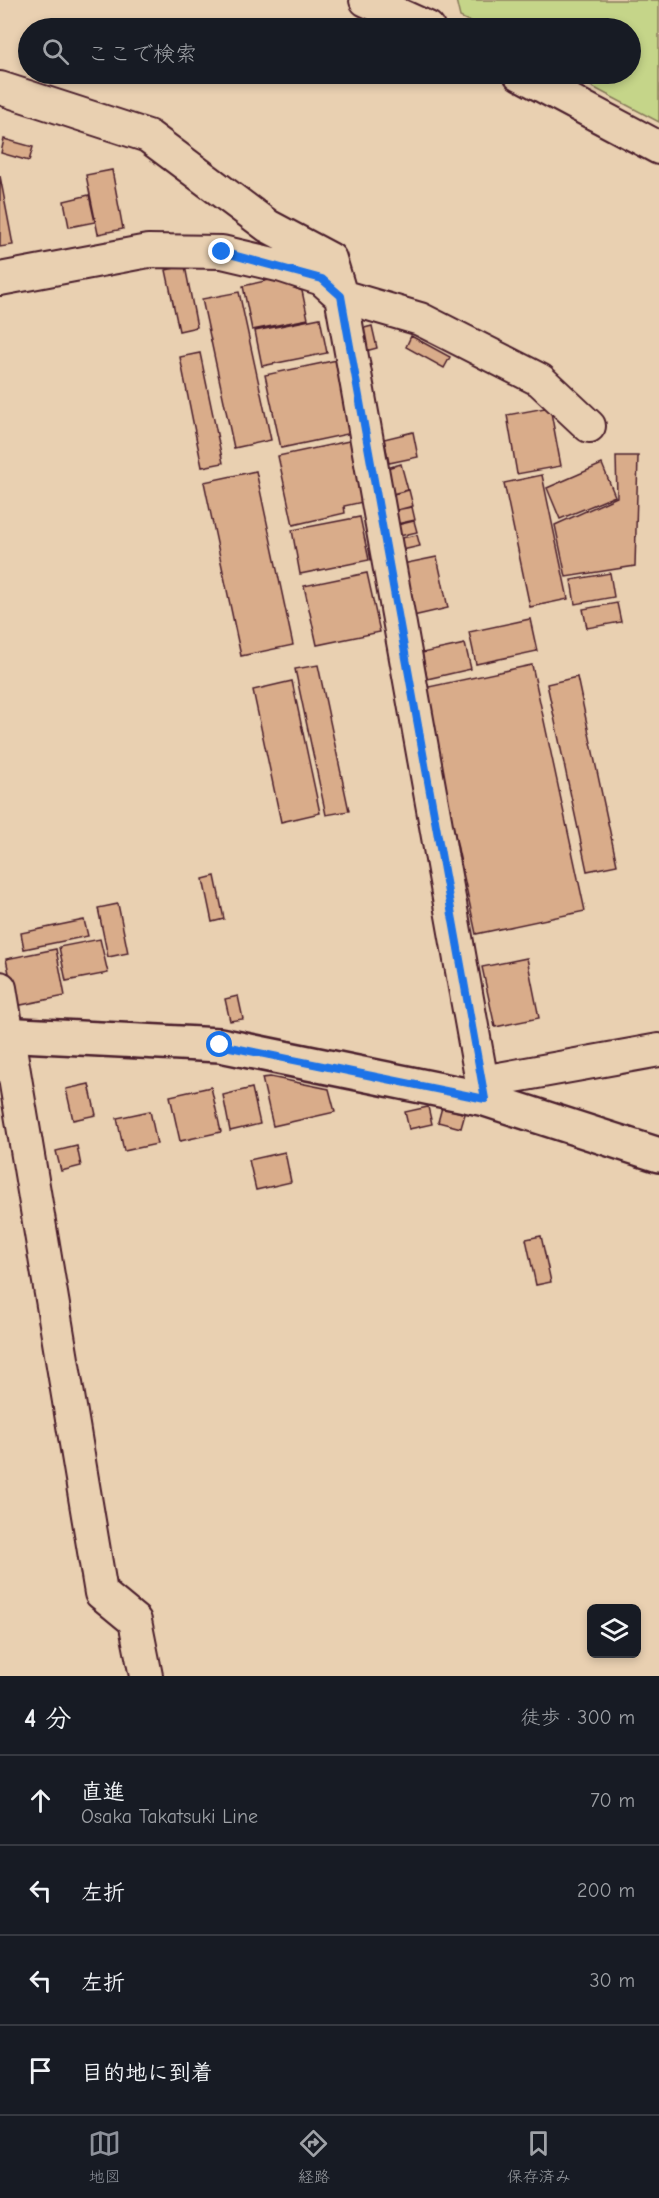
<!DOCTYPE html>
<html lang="ja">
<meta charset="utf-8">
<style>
:root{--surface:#171b24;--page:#20242c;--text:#f1f3f6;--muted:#9ea1a6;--line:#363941;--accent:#8c9099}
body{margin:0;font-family:"Comic Neue","Klee One",sans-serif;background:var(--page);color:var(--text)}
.controls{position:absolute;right:18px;bottom:18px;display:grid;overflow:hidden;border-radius:9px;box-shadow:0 3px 9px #0003}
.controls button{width:54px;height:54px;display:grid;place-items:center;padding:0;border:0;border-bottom:2px solid var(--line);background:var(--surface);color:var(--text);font:30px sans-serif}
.stop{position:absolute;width:18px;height:18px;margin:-14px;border:4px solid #1a73e8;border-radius:50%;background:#fff}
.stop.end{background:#1a73e8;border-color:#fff;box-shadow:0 2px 6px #0008}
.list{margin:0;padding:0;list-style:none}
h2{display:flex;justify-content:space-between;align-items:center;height:78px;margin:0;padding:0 24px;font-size:26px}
h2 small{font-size:20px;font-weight:400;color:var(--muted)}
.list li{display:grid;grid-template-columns:39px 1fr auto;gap:18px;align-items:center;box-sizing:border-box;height:90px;padding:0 24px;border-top:2px solid var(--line)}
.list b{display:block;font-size:22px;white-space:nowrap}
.list p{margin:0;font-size:20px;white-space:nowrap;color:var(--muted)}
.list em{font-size:20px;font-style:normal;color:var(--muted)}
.icon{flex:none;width:33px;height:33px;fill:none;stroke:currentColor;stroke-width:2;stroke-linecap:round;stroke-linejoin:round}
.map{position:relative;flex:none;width:659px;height:1676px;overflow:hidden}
.search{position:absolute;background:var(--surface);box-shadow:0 3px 9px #0003;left:18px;right:18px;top:18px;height:66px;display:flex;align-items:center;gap:15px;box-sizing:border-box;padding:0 21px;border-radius:33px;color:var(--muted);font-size:22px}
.sheet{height:438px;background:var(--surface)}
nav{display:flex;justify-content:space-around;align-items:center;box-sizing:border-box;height:84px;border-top:2px solid var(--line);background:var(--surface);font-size:16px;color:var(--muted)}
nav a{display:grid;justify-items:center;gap:3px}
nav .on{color:var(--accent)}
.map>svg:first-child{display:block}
.green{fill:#c5d589;stroke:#887a5a;stroke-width:1.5}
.building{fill:#d9ac8a;stroke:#4a1f2b;stroke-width:1.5}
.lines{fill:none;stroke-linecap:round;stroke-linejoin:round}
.minor-casing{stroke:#4a1f2b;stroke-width:36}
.major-casing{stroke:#4a1f2b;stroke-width:38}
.minor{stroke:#e9d0b1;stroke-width:32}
.major{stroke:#e9d0b1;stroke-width:33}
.route{stroke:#1a73e8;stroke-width:8}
</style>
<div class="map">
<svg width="659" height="1676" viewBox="0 0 659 1676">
<rect width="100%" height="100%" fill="#e9d0b1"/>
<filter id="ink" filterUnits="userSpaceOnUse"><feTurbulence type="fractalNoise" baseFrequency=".0167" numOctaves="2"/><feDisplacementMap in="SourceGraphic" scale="12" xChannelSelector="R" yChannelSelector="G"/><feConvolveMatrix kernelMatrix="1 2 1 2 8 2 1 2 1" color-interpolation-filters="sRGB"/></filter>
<g filter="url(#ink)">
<path class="green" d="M 456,0 L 659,0 L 659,122 L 568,74 L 630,74 L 630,28 L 483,28 L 460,17 Z"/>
<path class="building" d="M 4,139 L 33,147 L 29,161 L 1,153 Z
M 112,170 L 123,229 L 98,234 L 86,175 Z
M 0,176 L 13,245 L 0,247 Z
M 89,195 L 95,222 L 69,227 L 64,201 Z
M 185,266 L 197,327 L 179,331 L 166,270 Z
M 274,279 L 302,291 L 308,319 L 252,330 L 243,286 Z
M 239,292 L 271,440 L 234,448 L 202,299 Z
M 320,318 L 327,353 L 262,366 L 255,331 Z
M 372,326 L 377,348 L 358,353 L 353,331 Z
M 411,336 L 450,357 L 444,368 L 406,347 Z
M 200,353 L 223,463 L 202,467 L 180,357 Z
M 342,359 L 357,432 L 281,448 L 265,375 Z
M 550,407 L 561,466 L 517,474 L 507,415 Z
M 413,432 L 418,457 L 389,463 L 384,439 Z
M 354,440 L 367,501 L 344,506 L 345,513 L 293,525 L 278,456 Z
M 616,456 L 638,456 L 635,566 L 566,577 L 555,525 L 617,497 Z
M 401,464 L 408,490 L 388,495 L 380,470 Z
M 602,464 L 615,496 L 560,519 L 547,488 Z
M 256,471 L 293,645 L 241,656 L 204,482 Z
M 542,475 L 568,599 L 530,607 L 504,483 Z
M 409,490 L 413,506 L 394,511 L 390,495 Z
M 412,507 L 415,520 L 392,525 L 390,511 Z
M 360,517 L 369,560 L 300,574 L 292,530 Z
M 414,521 L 417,532 L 395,537 L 393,526 Z
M 417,535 L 420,546 L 398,551 L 396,539 Z
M 437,557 L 448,608 L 413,616 L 402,564 Z
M 367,573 L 380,632 L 317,645 L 304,586 Z
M 610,573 L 614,597 L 575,604 L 571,580 Z
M 617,603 L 621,622 L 587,628 L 583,609 Z
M 530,619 L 537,651 L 476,664 L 469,632 Z
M 465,644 L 471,669 L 427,679 L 422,653 Z
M 318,665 L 349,811 L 326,815 L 295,669 Z
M 532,665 L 585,911 L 476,934 L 424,688 Z
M 577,677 L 617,865 L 587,871 L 547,684 Z
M 292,681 L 320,813 L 281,822 L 253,690 Z
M 215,876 L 224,919 L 212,922 L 203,879 Z
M 118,904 L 128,953 L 108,957 L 98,908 Z
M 84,920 L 88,936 L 24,949 L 21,933 Z
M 100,939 L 108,973 L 66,981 L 59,947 Z
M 56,949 L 65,996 L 16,1006 L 6,959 Z
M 527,958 L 539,1018 L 495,1027 L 482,967 Z
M 238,996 L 243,1019 L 230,1021 L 225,999 Z
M 270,1077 L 329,1089 L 335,1112 L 273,1126 L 262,1078 Z
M 89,1084 L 96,1115 L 73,1120 L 66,1089 Z
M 211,1087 L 221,1132 L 180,1141 L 170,1096 Z
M 252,1088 L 260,1124 L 230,1131 L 223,1095 Z
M 428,1107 L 432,1124 L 409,1129 L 405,1112 Z
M 442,1107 L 465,1114 L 461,1128 L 438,1122 Z
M 150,1111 L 157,1144 L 124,1151 L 117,1118 Z
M 77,1146 L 81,1166 L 61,1171 L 56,1151 Z
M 285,1152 L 291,1182 L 256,1190 L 249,1160 Z
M 541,1236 L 551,1282 L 536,1285 L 526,1239 Z"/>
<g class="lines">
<g class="minor-casing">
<path id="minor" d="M 366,0 L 428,28
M 520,74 L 659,148
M 0,88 L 148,136 L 268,226 L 330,259 L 341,296 L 485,1099
M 0,279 L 148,251 L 222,252 L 282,266 L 322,279 L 341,296 L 420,319 L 540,380 L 589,426
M 0,988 L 101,1593 L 135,1621 L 146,1676
M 482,1082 L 659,1050"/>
</g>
<g class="major-casing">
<path id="major" d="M 0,1034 L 220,1045 L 485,1099 L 659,1155"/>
</g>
<use href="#minor" class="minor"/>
<use href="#major" class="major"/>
</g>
</g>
<g class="lines" filter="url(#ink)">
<path class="route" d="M 220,1045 L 485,1099 L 341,296 L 322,279 L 222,252"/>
</g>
</svg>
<div class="controls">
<button><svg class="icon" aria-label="layers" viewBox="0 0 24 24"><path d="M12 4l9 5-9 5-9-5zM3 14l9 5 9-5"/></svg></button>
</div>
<div class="stop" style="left:220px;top:1045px"></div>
<div class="stop end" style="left:222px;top:252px"></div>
<div class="search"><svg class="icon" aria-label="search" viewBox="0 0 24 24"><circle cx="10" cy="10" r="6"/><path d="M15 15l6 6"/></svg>ここで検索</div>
</div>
<section class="sheet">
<h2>4 分<small>徒歩 · 300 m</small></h2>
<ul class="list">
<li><svg class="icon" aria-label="ahead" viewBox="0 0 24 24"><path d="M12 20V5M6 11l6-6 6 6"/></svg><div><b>直進</b><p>Osaka Takatsuki Line</p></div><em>70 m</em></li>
<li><svg class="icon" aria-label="left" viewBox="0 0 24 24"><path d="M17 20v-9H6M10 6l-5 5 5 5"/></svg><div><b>左折</b></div><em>200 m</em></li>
<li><svg class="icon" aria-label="left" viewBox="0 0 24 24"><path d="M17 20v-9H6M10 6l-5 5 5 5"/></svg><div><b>左折</b></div><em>30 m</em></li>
<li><svg class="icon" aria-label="arrive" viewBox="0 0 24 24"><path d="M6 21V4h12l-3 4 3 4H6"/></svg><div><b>目的地に到着</b></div></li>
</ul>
</section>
<nav>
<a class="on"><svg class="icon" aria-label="map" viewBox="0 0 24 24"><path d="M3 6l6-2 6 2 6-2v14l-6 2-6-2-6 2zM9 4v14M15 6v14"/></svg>地図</a>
<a><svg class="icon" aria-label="directions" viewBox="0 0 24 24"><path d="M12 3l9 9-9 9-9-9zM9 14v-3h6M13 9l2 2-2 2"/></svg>経路</a>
<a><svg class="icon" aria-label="saved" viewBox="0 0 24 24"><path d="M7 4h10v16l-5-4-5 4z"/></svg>保存済み</a>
</nav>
